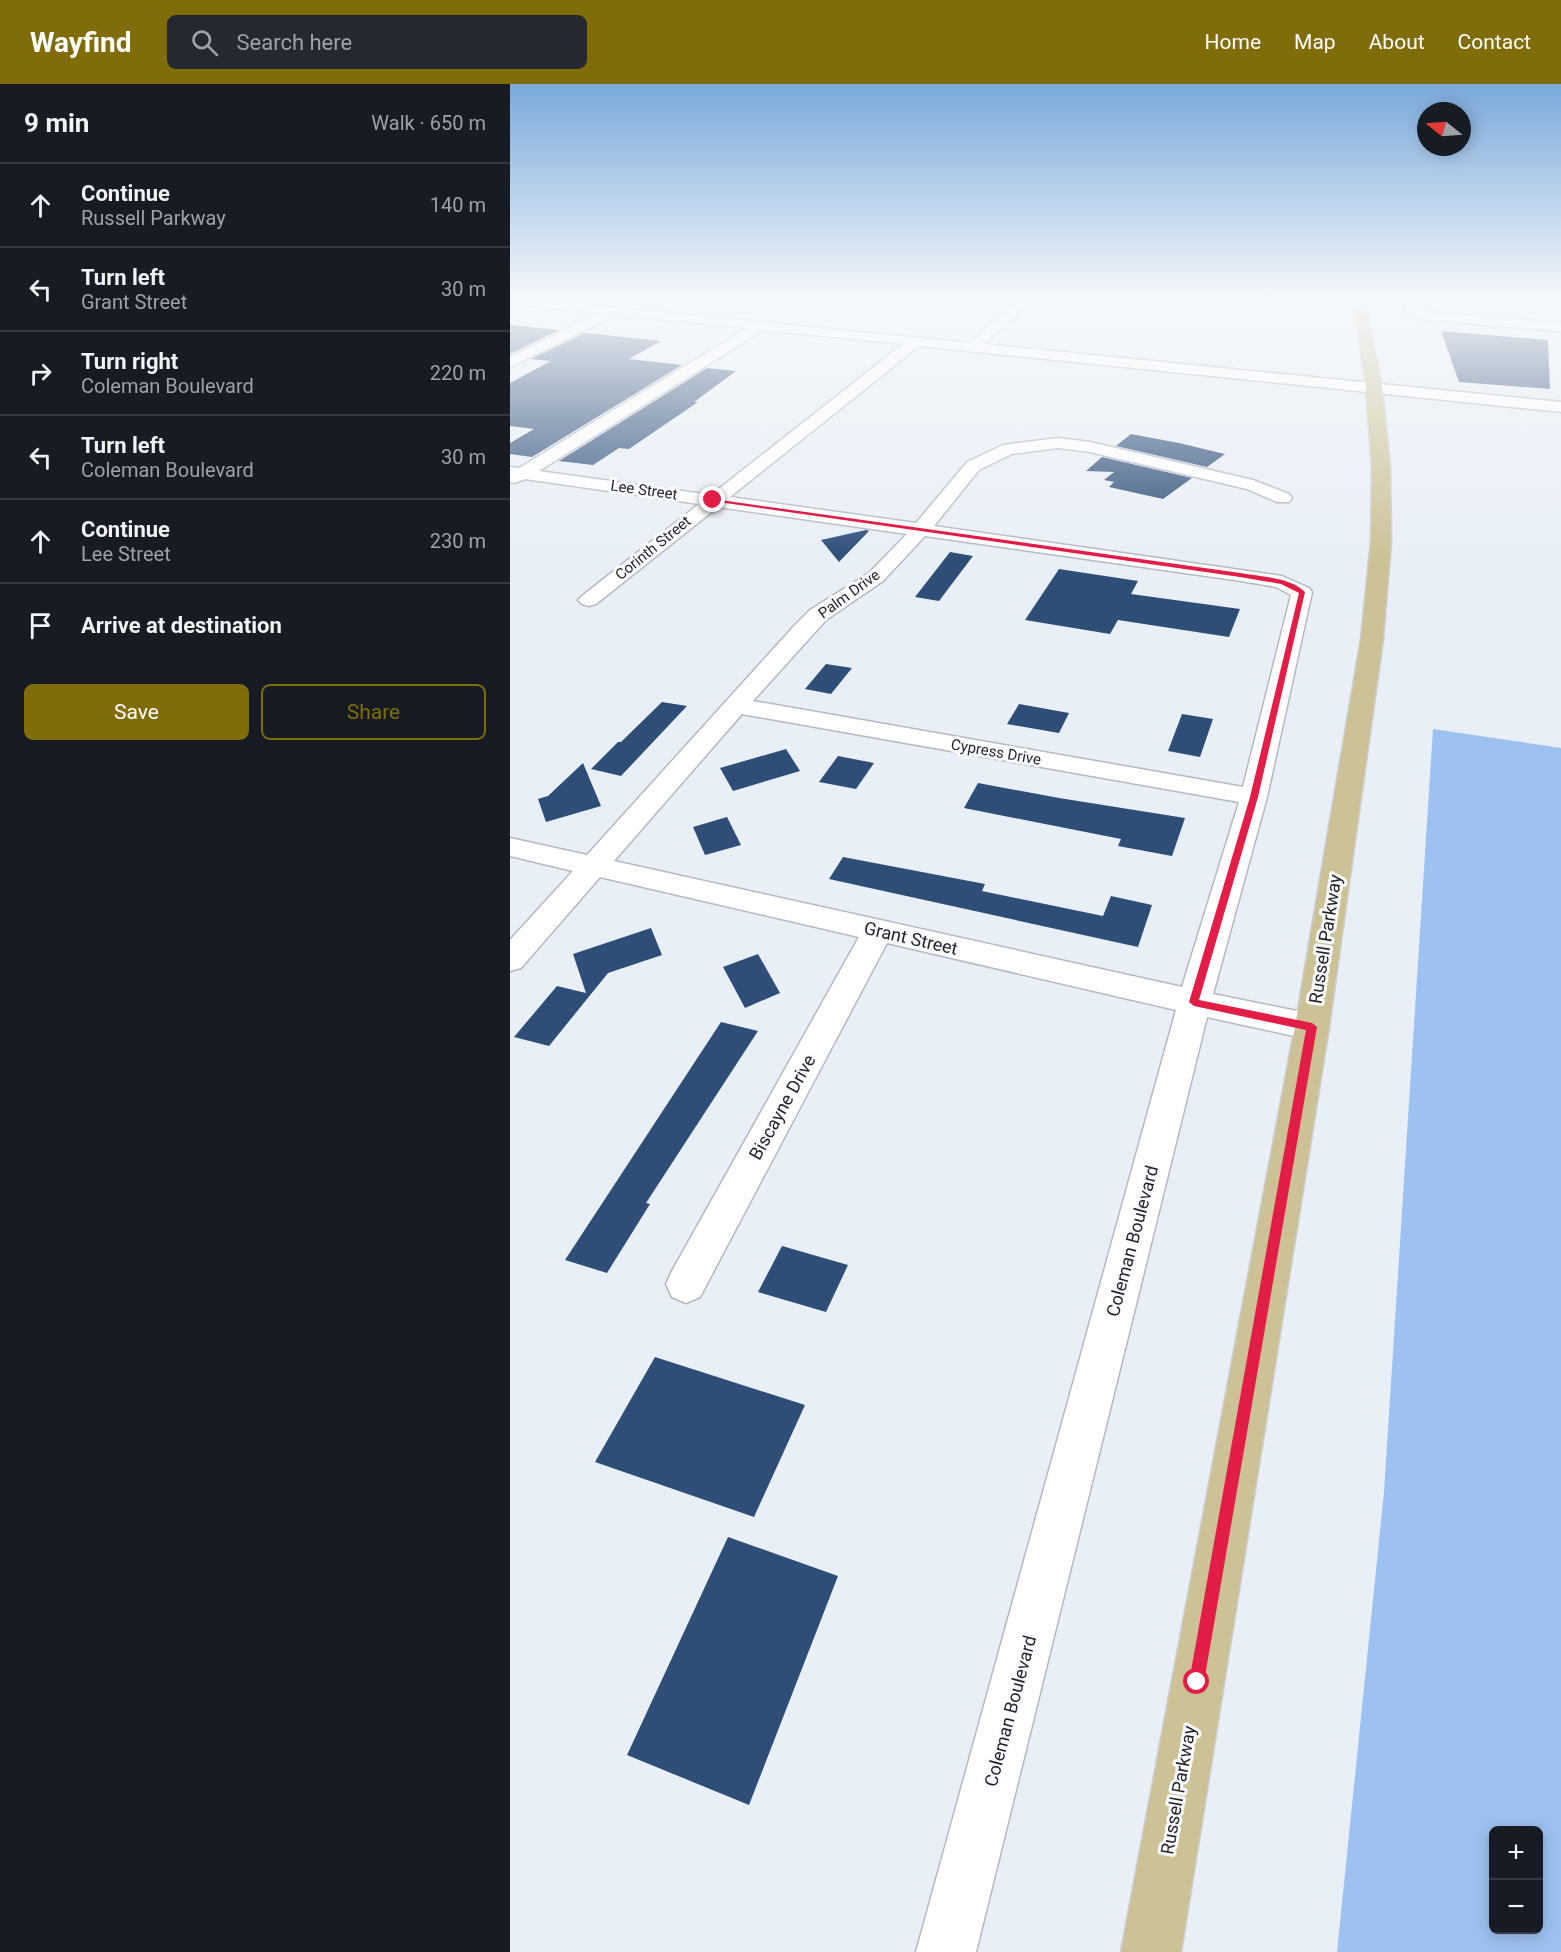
<!DOCTYPE html>
<meta charset="utf-8">
<style>
:root{--surface:#171b24;--page:#242831;--text:#f1f3f6;--muted:#9ea1a6;--line:#363941;--accent:#806d09}
body{margin:0;font-family:Roboto,sans-serif;background:var(--page);color:var(--text)}
.controls{position:absolute;right:18px;bottom:18px;display:grid;overflow:hidden;border-radius:9px;box-shadow:0 3px 15px #0003}
.controls button{width:54px;height:54px;display:grid;place-items:center;padding:0;border:0;border-bottom:2px solid var(--line);background:var(--surface);color:var(--text);font:30px sans-serif}
.compass{position:absolute;left:907px;top:18px;width:54px;height:54px;border-radius:50%;background:var(--surface);box-shadow:0 3px 15px #0003;rotate:287deg}
.stop{position:absolute;width:18px;height:18px;margin:-14px;border:4px solid #e11d48;border-radius:50%;background:#fff}
.stop.end{background:#e11d48;border-color:#fff;box-shadow:0 2px 6px #0008}
.list{margin:0;padding:0;list-style:none}
h2{display:flex;justify-content:space-between;align-items:center;height:78px;margin:0;padding:0 24px;font-size:26px}
h2 small{font-size:20px;font-weight:400;color:var(--muted)}
.list li{display:grid;grid-template-columns:39px 1fr auto;gap:18px;align-items:center;box-sizing:border-box;height:84px;padding:0 24px;border-top:2px solid var(--line)}
.list b{display:block;font-size:22px;white-space:nowrap}
.list p{margin:0;font-size:20px;white-space:nowrap;color:var(--muted)}
.list em{font-size:20px;font-style:normal;color:var(--muted)}
.actions{display:flex;gap:12px;padding:18px 24px}
.actions a{flex:1;padding:14px 0;border:2px solid var(--accent);border-radius:9px;text-align:center;font-size:21px;color:var(--accent)}
.actions .main{background:var(--accent);color:#fff}
.icon{flex:none;width:33px;height:33px;fill:none;stroke:currentColor;stroke-width:2;stroke-linecap:round;stroke-linejoin:round}
.map{position:relative;flex:none;width:1051px;height:1868px;overflow:hidden}
header{display:flex;align-items:center;gap:36px;box-sizing:border-box;height:84px;padding:0 30px;background:var(--accent);color:#fff}
header strong{font-size:28px}
nav{display:flex;gap:33px;margin-inline-start:auto;font-size:21px}
.search{width:420px;height:54px;background:var(--page);display:flex;align-items:center;gap:15px;box-sizing:border-box;padding:0 21px;border-radius:9px;color:var(--muted);font-size:22px}
main{display:flex}
aside{flex:1;background:var(--surface)}
.map>svg:first-child{display:block}
.green{fill:#9dc1f0;fill-rule:evenodd}
.building{fill:#2e4e78}
.lines{fill:none;stroke-linecap:round;stroke-linejoin:round}
.minor-casing{stroke:#b4b9c0;stroke-width:3}
.major-casing{stroke:#cececf;stroke-width:3}
.minor{fill:#fff;fill-rule:evenodd}
.major{fill:#cdc296;fill-rule:evenodd}
.route{fill:#e11d48}
.labels{text-anchor:middle;dominant-baseline:central;stroke-width:6;stroke-linejoin:round;paint-order:stroke}
.far-street-label{font-size:15px;fill:#1f2124;stroke:#fafcff}
.street-label{font-size:18px;fill:#1f2124;stroke:#fafcff}
</style>
<header>
<strong>Wayfind</strong>
<div class="search"><svg class="icon" aria-label="search" viewBox="0 0 24 24"><circle cx="10" cy="10" r="6"/><path d="M15 15l6 6"/></svg>Search here</div>
<nav><a>Home</a><a>Map</a><a>About</a><a>Contact</a></nav>
</header>
<main>
<aside>
<h2>9 min<small>Walk · 650 m</small></h2>
<ul class="list">
<li><svg class="icon" aria-label="ahead" viewBox="0 0 24 24"><path d="M12 20V5M6 11l6-6 6 6"/></svg><div><b>Continue</b><p>Russell Parkway</p></div><em>140 m</em></li>
<li><svg class="icon" aria-label="left" viewBox="0 0 24 24"><path d="M17 20v-9H6M10 6l-5 5 5 5"/></svg><div><b>Turn left</b><p>Grant Street</p></div><em>30 m</em></li>
<li><svg class="icon" aria-label="right" viewBox="0 0 24 24"><path d="M7 20v-9h11M14 6l5 5-5 5"/></svg><div><b>Turn right</b><p>Coleman Boulevard</p></div><em>220 m</em></li>
<li><svg class="icon" aria-label="left" viewBox="0 0 24 24"><path d="M17 20v-9H6M10 6l-5 5 5 5"/></svg><div><b>Turn left</b><p>Coleman Boulevard</p></div><em>30 m</em></li>
<li><svg class="icon" aria-label="ahead" viewBox="0 0 24 24"><path d="M12 20V5M6 11l6-6 6 6"/></svg><div><b>Continue</b><p>Lee Street</p></div><em>230 m</em></li>
<li><svg class="icon" aria-label="arrive" viewBox="0 0 24 24"><path d="M6 21V4h12l-3 4 3 4H6"/></svg><div><b>Arrive at destination</b></div></li>
</ul>
<div class="actions"><a class="main">Save</a><a>Share</a></div>
</aside>
<div class="map">
<svg width="1051" height="1868" viewBox="0 0 1051 1868">
<rect width="100%" height="100%" fill="#e9eff7"/>
<path class="green" d="M 923,645 L 1051,664 L 1051,1868 L 827,1868 L 874,1408 ZM 984,1746 L 1028,1746 L 1028,1846 L 984,1846 Z"/>
<path class="building" d="M 0,241 L 49,246 L 0,270 Z
M 931,247 L 1038,256 L 1040,305 L 949,298 Z
M 75,249 L 151,257 L 119,275 L 172,281 L 22,373 L 0,370 L 0,359 L 24,345 L 0,342 L 0,299 L 41,277 L 21,275 Z
M 197,284 L 226,287 L 184,318 L 188,318 L 119,365 L 109,364 L 83,381 L 49,377 Z
M 621,350 L 669,359 L 715,370 L 697,383 L 606,362 Z
M 592,373 L 682,394 L 653,415 L 599,403 L 604,398 L 594,396 L 604,388 L 576,387 Z
M 356,446 L 359,447 L 329,478 L 311,456 Z
M 440,468 L 463,472 L 429,517 L 405,513 Z
M 549,485 L 628,497 L 621,510 L 730,525 L 719,553 L 608,536 L 600,550 L 515,536 Z
M 316,580 L 342,584 L 321,610 L 295,605 Z
M 152,618 L 177,622 L 111,692 L 81,685 L 108,658 L 111,658 Z
M 509,620 L 559,629 L 549,649 L 497,640 Z
M 672,630 L 703,635 L 690,673 L 658,667 Z
M 276,665 L 290,687 L 223,707 L 210,684 Z
M 328,672 L 364,679 L 346,705 L 309,698 Z
M 73,679 L 91,722 L 36,738 L 28,715 L 38,712 Z
M 468,699 L 549,714 L 675,734 L 662,772 L 608,762 L 611,755 L 454,724 Z
M 217,733 L 231,761 L 195,771 L 183,743 Z
M 333,773 L 475,800 L 472,807 L 593,832 L 601,812 L 642,821 L 628,863 L 319,795 Z
M 141,844 L 152,871 L 98,889 L 39,962 L 4,953 L 47,902 L 76,909 L 63,870 Z
M 248,870 L 270,909 L 235,924 L 213,883 Z
M 211,938 L 248,947 L 136,1119 L 140,1120 L 97,1189 L 55,1176 Z
M 272,1162 L 338,1181 L 316,1228 L 248,1208 Z
M 145,1273 L 295,1321 L 244,1433 L 85,1378 Z
M 218,1453 L 328,1492 L 239,1721 L 117,1671 Z"/>
<g class="lines">
<g class="minor-casing">
<path id="minor" d="M 0,213 L 460,259 L 512,213 L 525,213 L 474,260 L 1051,318 L 1051,328 L 409,262 L 220,413 L 406,439 L 457,378 L 493,361 L 548,354 L 580,358 L 743,396 L 779,410 L 782,414 L 779,418 L 767,418 L 737,405 L 580,368 L 548,364 L 502,370 L 469,386 L 424,442 L 772,492 L 799,504 L 802,508 L 757,713 L 703,910 L 802,930 L 814,934 L 819,943 L 814,952 L 802,956 L 697,933 L 466,1868 L 406,1868 L 666,926 L 377,859 L 190,1213 L 176,1219 L 162,1213 L 156,1200 L 162,1187 L 349,853 L 90,793 L 11,884 L 0,887 L 0,856 L 63,787 L 0,772 L 0,754 L 77,771 L 285,541 L 300,526 L 359,489 L 397,450 L 208,423 L 86,520 L 79,522 L 72,520 L 68,516 L 72,512 L 189,420 L 15,395 L 5,399 L 0,398 L 0,383 L 9,384 L 237,244 L 106,231 L 0,283 L 0,273 L 89,229 L 0,220 ZM 253,246 L 393,260 L 201,411 L 29,387 ZM 415,452 L 731,497 L 766,503 L 781,511 L 733,703 L 243,617 L 316,536 L 373,497 ZM 232,630 L 729,718 L 672,903 L 104,777 Z
M 897,213 L 909,213 L 907,223 L 917,228 L 1051,239 L 1051,247 L 915,236 L 899,231 L 895,223 Z"/>
</g>
<g class="major-casing">
<path id="major" d="M 851,223 L 857,227 L 872,304 L 880,383 L 881,458 L 873,555 L 819,943 L 671,1868 L 611,1868 L 785,943 L 851,555 L 861,458 L 862,383 L 856,304 L 845,227 Z"/>
</g>
<use href="#minor" class="minor"/>
<use href="#major" class="major"/>
</g>
<linearGradient id="sky" x2="0" y2="1"><stop stop-color="#7aa9db"/><stop offset="0.45" stop-color="#f5f8fb"/><stop offset="1" stop-color="#f5f8fb" stop-opacity="0"/></linearGradient>
<rect width="1051" height="474" fill="url(#sky)"/>
<path class="route" d="M 203,415 L 730,489 C 751,493 780,493 795,508 L 748,713 L 689,916 L 802,939 L 807,943 L 694,1598 L 692,1603 L 687,1605 L 681,1603 L 679,1598 L 796,946 L 684,922 L 679,918 L 740,713 L 789,509 L 771,500 L 730,493 L 201,417 Z"/>
<g class="labels">
<g class="far-street-label">
<text transform="translate(134 406) rotate(8)">Lee Street</text>
<text transform="translate(143 464) rotate(-39)">Corinth Street</text>
<text transform="translate(339 510) rotate(-36)">Palm Drive</text>
<text transform="translate(486 668) rotate(10)">Cypress Drive</text>
</g>
<g class="street-label">
<text transform="translate(401 854) rotate(13)">Grant Street</text>
<text transform="translate(815 855) rotate(-81)">Russell Parkway</text>
<text transform="translate(272 1023) rotate(-61)">Biscayne Drive</text>
<text transform="translate(622 1157) rotate(-75)">Coleman Boulevard</text>
<text transform="translate(500 1627) rotate(-75)">Coleman Boulevard</text>
<text transform="translate(668 1706) rotate(-80)">Russell Parkway</text>
</g>
</g>
</svg>
<div class="controls">
<button>+</button>
<button>−</button>
</div>
<svg class="compass" viewBox="-18 -18 36 36"><path d="M0-13l5 13h-10z" fill="#e53935"/><path d="M0 13l5-13h-10z" fill="#9ea1a6"/></svg>
<div class="stop" style="left:687px;top:1598px"></div>
<div class="stop end" style="left:203px;top:416px"></div>
</div>
</main>
